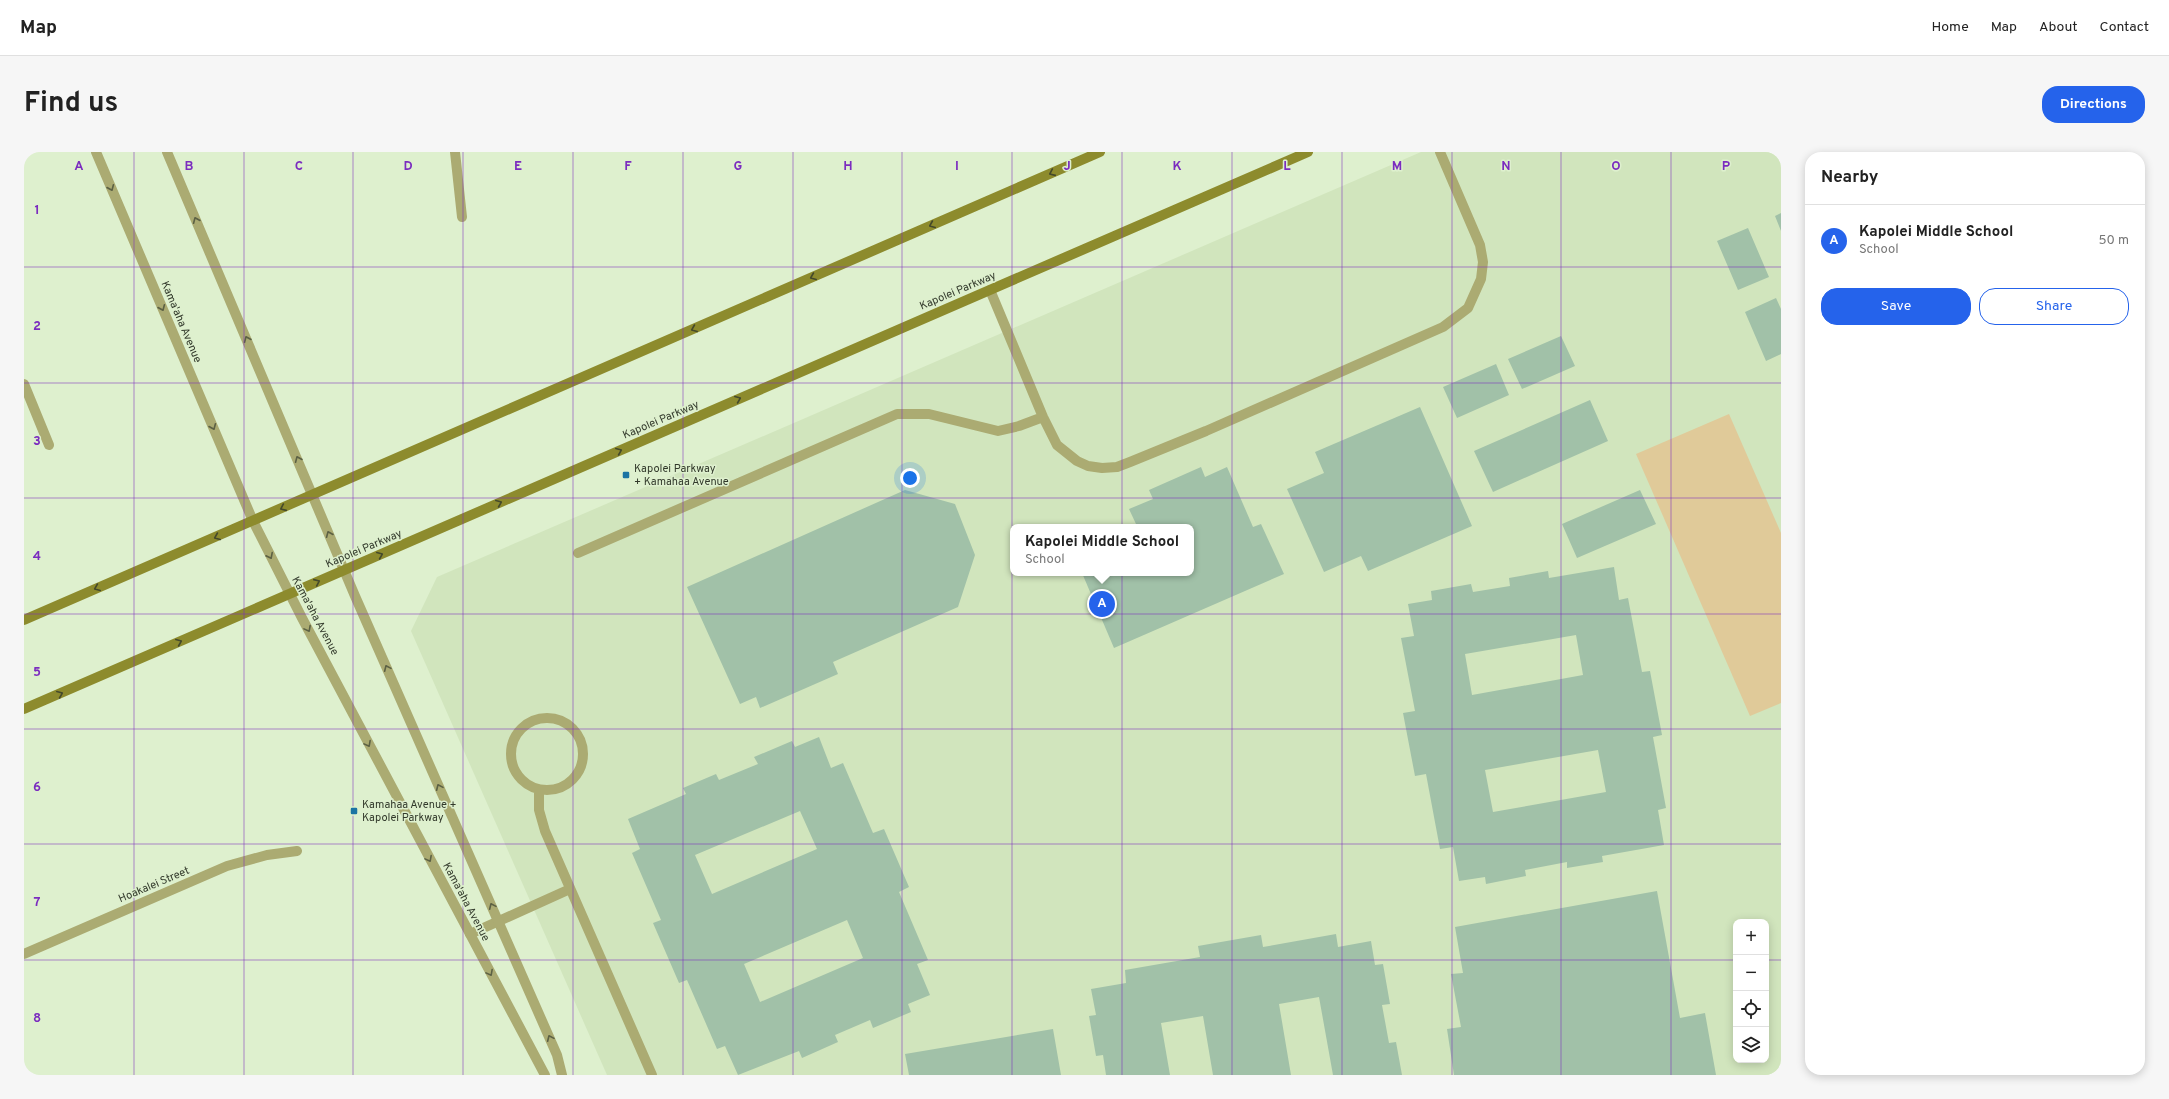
<!DOCTYPE html>
<meta charset="utf-8">
<style>
:root{--surface:#fff;--page:#f6f6f6;--text:#222;--muted:#767676;--line:#e0e0e0;--accent:#2563eb}
body{margin:0;font-family:Overpass,sans-serif;background:var(--page);color:var(--text)}
.controls{position:absolute;right:12px;bottom:12px;display:grid;overflow:hidden;border-radius:8px;box-shadow:0 2px 10px #0003}
.controls button{width:36px;height:36px;display:grid;place-items:center;padding:0;border:0;border-bottom:1px solid var(--line);background:var(--surface);color:var(--text);font:20px sans-serif}
.you{position:absolute;left:886px;top:326px;width:14px;height:14px;margin:-10px;border:3px solid #fff;border-radius:50%;background:#1a73e8;box-shadow:0 0 0 6px #1a73e833}
.badge{display:grid;place-items:center;width:26px;height:26px;border-radius:50%;background:var(--accent);color:#fff;font-size:13px;font-weight:700}
.pin{position:absolute;translate:-50% -50%;border:2px solid #fff;box-shadow:0 1px 4px #0006}
.popup{position:absolute;left:986px;top:372px;width:184px;height:52px;box-sizing:border-box;display:grid;place-content:center;border-radius:8px;background:var(--surface);filter:drop-shadow(0 1px 3px #0005);font-size:13px;white-space:nowrap;color:var(--muted)}
.popup b{font-size:15px;color:var(--text)}
.popup::after{content:'';position:absolute;left:50%;top:100%;margin-left:-8px;border:8px solid transparent;border-top-color:var(--surface)}
.list{margin:0;padding:0;list-style:none}
h2{display:flex;justify-content:space-between;align-items:center;height:52px;margin:0;padding:0 16px;font-size:17px}
h2 small{font-size:13px;font-weight:400;color:var(--muted)}
.list li{display:grid;grid-template-columns:26px 1fr auto;gap:12px;align-items:center;box-sizing:border-box;height:72px;padding:0 16px;border-top:1px solid var(--line)}
.list b{display:block;font-size:15px;white-space:nowrap}
.list p{margin:0;font-size:13px;white-space:nowrap;color:var(--muted)}
.list em{font-size:13px;font-style:normal;color:var(--muted)}
.actions{display:flex;gap:8px;padding:12px 16px}
.actions a{flex:1;padding:9px 0;border:1px solid var(--accent);border-radius:16px;text-align:center;font-size:14px;color:var(--accent)}
.actions .main{background:var(--accent);color:#fff}
.icon{flex:none;width:22px;height:22px;fill:none;stroke:currentColor;stroke-width:2;stroke-linecap:round;stroke-linejoin:round}
.map{position:relative;flex:none;width:1757px;height:923px;overflow:hidden;border-radius:16px}
header{display:flex;align-items:center;gap:24px;box-sizing:border-box;height:56px;padding:0 20px;background:var(--surface);border-bottom:1px solid var(--line)}
header strong{font-size:19px}
nav{display:flex;gap:22px;margin-inline-start:auto;font-size:14px}
.intro{display:flex;align-items:center;justify-content:space-between;box-sizing:border-box;height:96px;padding:0 24px}
h1{margin:0;font-size:28px}
.button{padding:10px 18px;border-radius:16px;background:var(--accent);color:#fff;font-size:14px;font-weight:700}
main{display:flex;gap:24px;padding:0 24px}
aside{flex:1;background:var(--surface);border-radius:16px;box-shadow:0 2px 10px #0003}
.map>svg:first-child{display:block}
.built{fill:#d1e5bd;fill-rule:evenodd}
.green{fill:#e0ca99}
.building{fill:#a1c1a8;fill-rule:evenodd}
.lines{fill:none;stroke-linecap:round;stroke-linejoin:round}
.service{stroke:#abab72;stroke-width:10}
.minor{stroke:#abab72;stroke-width:10}
.tertiary{stroke:#abab72;stroke-width:10}
.secondary{stroke:#8d8b2d;stroke-width:10}
.oneway{stroke:#44492b}
.oneway2{stroke:#5c6144}
.grid{fill:none;stroke:#7b2cbf;stroke-width:1;stroke-opacity:0.55}
.poi-dot{fill:#1b74a3;stroke:#def0ce;stroke-width:1.5}
.labels{text-anchor:middle;dominant-baseline:central;stroke-width:3;stroke-linejoin:round;paint-order:stroke}
.street-label{font-size:11px;fill:#32392b;stroke:#def0ce}
.poi-label{font-size:11px;fill:#32392b;stroke:#def0ce;text-anchor:start}
.grid-label{font-size:13px;text-anchor:middle;font-weight:bold;fill:#7b2cbf;stroke:#def0ce;stroke-width:3;stroke-linejoin:round;paint-order:stroke}
</style>
<header>
<strong>Map</strong>
<nav><a>Home</a><a>Map</a><a>About</a><a>Contact</a></nav>
</header>
<div class="intro"><h1>Find us</h1><a class="button">Directions</a></div>
<main>
<div class="map">
<svg width="1757" height="923" viewBox="0 0 1757 923">
<rect width="100%" height="100%" fill="#def0ce"/>
<path class="built" d="M 1397,0 L 1757,0 L 1757,923 L 583,923 L 387,479 L 413,425 ZM 989,375 L 1167,375 L 1167,421 L 989,421 ZM 1712,770 L 1742,770 L 1742,908 L 1712,908 Z"/>
<path class="green" d="M 1705,262 L 1757,381 L 1757,551 L 1726,564 L 1612,302 Z"/>
<path class="building" d="M 1757,61 L 1757,79 L 1751,64 Z
M 1724,76 L 1745,125 L 1714,138 L 1693,89 Z
M 1752,146 L 1757,157 L 1757,202 L 1742,209 L 1721,160 Z
M 1537,184 L 1551,214 L 1498,237 L 1484,207 Z
M 1472,212 L 1485,243 L 1433,266 L 1419,235 Z
M 1566,248 L 1584,289 L 1469,340 L 1450,299 Z
M 1396,255 L 1448,374 L 1344,419 L 1337,404 L 1300,420 L 1263,337 L 1300,321 L 1291,300 Z
M 1177,315 L 1181,325 L 1203,315 L 1229,375 L 1237,372 L 1260,422 L 1090,496 L 1058,421 L 1167,421 L 1167,375 L 1105,375 L 1112,372 L 1105,357 L 1129,347 L 1125,338 Z
M 881,338 L 931,352 L 951,403 L 934,455 L 809,510 L 814,522 L 736,556 L 732,545 L 716,552 L 663,435 Z
M 1616,338 L 1632,372 L 1553,406 L 1538,372 Z
M 1590,415 L 1595,448 L 1604,446 L 1618,520 L 1626,519 L 1638,583 L 1629,585 L 1642,656 L 1634,658 L 1640,693 L 1578,704 L 1579,710 L 1543,716 L 1543,710 L 1501,718 L 1502,724 L 1462,732 L 1461,725 L 1435,729 L 1429,695 L 1416,697 L 1402,622 L 1391,624 L 1379,561 L 1391,559 L 1377,486 L 1390,484 L 1384,452 L 1408,448 L 1407,439 L 1447,432 L 1449,440 L 1486,434 L 1485,426 L 1524,419 L 1525,426 ZM 1552,483 L 1559,523 L 1448,543 L 1441,502 ZM 1574,598 L 1582,640 L 1469,660 L 1461,618 Z
M 795,585 L 807,616 L 819,611 L 849,681 L 860,677 L 885,735 L 875,740 L 904,808 L 893,812 L 906,843 L 884,852 L 887,860 L 849,876 L 846,868 L 811,883 L 814,890 L 778,906 L 775,899 L 714,923 L 701,894 L 693,897 L 663,828 L 655,831 L 629,771 L 637,768 L 608,701 L 616,697 L 604,667 L 662,642 L 659,636 L 692,622 L 695,628 L 734,612 L 730,605 L 768,589 L 771,595 ZM 776,659 L 793,697 L 688,742 L 671,703 ZM 823,768 L 839,806 L 736,850 L 720,812 Z
M 1633,739 L 1656,866 L 1681,861 L 1692,923 L 1430,923 L 1423,877 L 1437,875 L 1427,822 L 1439,821 L 1431,775 Z
M 1312,782 L 1314,795 L 1347,789 L 1351,813 L 1359,812 L 1366,852 L 1358,853 L 1365,891 L 1372,890 L 1378,923 L 1309,923 L 1295,845 L 1255,852 L 1267,923 L 1189,923 L 1179,864 L 1137,871 L 1146,923 L 1082,923 L 1079,903 L 1072,904 L 1065,864 L 1072,863 L 1067,837 L 1102,831 L 1101,818 L 1176,805 L 1174,794 L 1237,783 L 1239,795 Z
M 1029,877 L 1037,923 L 885,923 L 881,902 Z"/>
<g class="lines">
<path class="service" d="M 966,138 L 1019,265 L 1033,293 L 1053,309 L 1064,314 L 1078,316 L 1093,315 L 1106,310 L 1182,279 L 1419,175 L 1444,156 L 1457,127 L 1459,110 L 1456,93 L 1416,0
M 0,232 L 25,293
M 554,401 L 873,262 L 905,262 L 974,279 L 995,274 L 1019,265
M487 602a36 36 0 1 1 72 0a36 36 0 1 1-72 0Z
M 515,638 L 515,658 L 521,679 L 628,923
M 446,782 L 546,737"/>
<path class="minor" d="M 431,0 L 438,65
M 0,802 L 203,714 L 243,703 L 273,699"/>
<path class="tertiary" d="M 72,0 L 229,369 L 278,466 L 521,923
M 143,0 L 331,444 L 533,903 L 538,923"/>
<path class="secondary" d="M 0,468 L 1076,0
M 0,557 L 1284,0"/>
</g>
<defs><path id="oneway-chevron" d="M-2-3.5L2.5 0L-2 3.5" fill="none" stroke-width="1.6" stroke-linecap="round" stroke-linejoin="round"/></defs>
<g class="oneway">
<use href="#oneway-chevron" transform="translate(1028 21) rotate(156)"/>
<use href="#oneway-chevron" transform="translate(908 73) rotate(157)"/>
<use href="#oneway-chevron" transform="translate(789 125) rotate(157)"/>
<use href="#oneway-chevron" transform="translate(670 177) rotate(157)"/>
<use href="#oneway-chevron" transform="translate(714 247) rotate(-23)"/>
<use href="#oneway-chevron" transform="translate(595 299) rotate(-23)"/>
<use href="#oneway-chevron" transform="translate(475 351) rotate(-23)"/>
<use href="#oneway-chevron" transform="translate(259 356) rotate(156)"/>
<use href="#oneway-chevron" transform="translate(193 385) rotate(157)"/>
<use href="#oneway-chevron" transform="translate(356 403) rotate(-23)"/>
<use href="#oneway-chevron" transform="translate(293 430) rotate(-24)"/>
<use href="#oneway-chevron" transform="translate(73 436) rotate(157)"/>
<use href="#oneway-chevron" transform="translate(155 490) rotate(-23)"/>
<use href="#oneway-chevron" transform="translate(36 542) rotate(-23)"/>
</g>
<g class="oneway2">
<use href="#oneway-chevron" transform="translate(87 36) rotate(67)"/>
<use href="#oneway-chevron" transform="translate(172 68) rotate(-113)"/>
<use href="#oneway-chevron" transform="translate(138 156) rotate(67)"/>
<use href="#oneway-chevron" transform="translate(223 187) rotate(-113)"/>
<use href="#oneway-chevron" transform="translate(189 275) rotate(67)"/>
<use href="#oneway-chevron" transform="translate(274 307) rotate(-113)"/>
<use href="#oneway-chevron" transform="translate(305 382) rotate(-113)"/>
<use href="#oneway-chevron" transform="translate(246 404) rotate(63)"/>
<use href="#oneway-chevron" transform="translate(284 477) rotate(62)"/>
<use href="#oneway-chevron" transform="translate(363 516) rotate(-114)"/>
<use href="#oneway-chevron" transform="translate(344 592) rotate(62)"/>
<use href="#oneway-chevron" transform="translate(415 635) rotate(-114)"/>
<use href="#oneway-chevron" transform="translate(405 707) rotate(62)"/>
<use href="#oneway-chevron" transform="translate(468 754) rotate(-114)"/>
<use href="#oneway-chevron" transform="translate(466 821) rotate(62)"/>
<use href="#oneway-chevron" transform="translate(526 886) rotate(-114)"/>
</g>
<path class="grid" d="M 110,0 L 110,923M 220,0 L 220,923M 329,0 L 329,923M 439,0 L 439,923M 549,0 L 549,923M 659,0 L 659,923M 769,0 L 769,923M 878,0 L 878,923M 988,0 L 988,923M 1098,0 L 1098,923M 1208,0 L 1208,923M 1318,0 L 1318,923M 1428,0 L 1428,923M 1537,0 L 1537,923M 1647,0 L 1647,923M 0,115 L 1757,115M 0,231 L 1757,231M 0,346 L 1757,346M 0,462 L 1757,462M 0,577 L 1757,577M 0,692 L 1757,692M 0,808 L 1712,808M 1742,808 L 1757,808"/>
<g class="poi-dot">
<rect x="598" y="319" width="8" height="8" rx="2"/>
<rect x="326" y="655" width="8" height="8" rx="2"/>
</g>
<g class="labels">
<g class="street-label">
<text transform="translate(934 139) rotate(-23)">Kapolei Parkway</text>
<text transform="translate(157 170) rotate(67)">Kama'aha Avenue</text>
<text transform="translate(637 268) rotate(-23)">Kapolei Parkway</text>
<text transform="translate(340 397) rotate(-23)">Kapolei Parkway</text>
<text transform="translate(291 464) rotate(62)">Kama'aha Avenue</text>
<text transform="translate(130 733) rotate(-23)">Hoakalei Street</text>
<text transform="translate(442 750) rotate(62)">Kama'aha Avenue</text>
</g>
<g class="poi-label">
<text x="610" y="317">Kapolei Parkway<tspan x="610" dy="13">+ Kamahaa Avenue</tspan></text>
<text x="338" y="653">Kamahaa Avenue +<tspan x="338" dy="13">Kapolei Parkway</tspan></text>
</g>
</g>
<g class="grid-label">
<text x="55" y="18">A</text>
<text x="165" y="18">B</text>
<text x="275" y="18">C</text>
<text x="384" y="18">D</text>
<text x="494" y="18">E</text>
<text x="604" y="18">F</text>
<text x="714" y="18">G</text>
<text x="824" y="18">H</text>
<text x="933" y="18">I</text>
<text x="1043" y="18">J</text>
<text x="1153" y="18">K</text>
<text x="1263" y="18">L</text>
<text x="1373" y="18">M</text>
<text x="1482" y="18">N</text>
<text x="1592" y="18">O</text>
<text x="1702" y="18">P</text>
<text x="13" y="62">1</text>
<text x="13" y="178">2</text>
<text x="13" y="293">3</text>
<text x="13" y="408">4</text>
<text x="13" y="524">5</text>
<text x="13" y="639">6</text>
<text x="13" y="754">7</text>
<text x="13" y="870">8</text>
</g>
</svg>
<div class="controls">
<button>+</button>
<button>−</button>
<button><svg class="icon" aria-label="locate" viewBox="0 0 24 24"><circle cx="12" cy="12" r="6"/><path d="M12 2v4M12 18v4M2 12h4M18 12h4"/></svg></button>
<button><svg class="icon" aria-label="layers" viewBox="0 0 24 24"><path d="M12 4l9 5-9 5-9-5zM3 14l9 5 9-5"/></svg></button>
</div>
<div class="you"></div>
<div class="pin badge" style="left:1078px;top:452px">A</div>
<div class="popup"><b>Kapolei Middle School</b>School</div>
</div>
<aside>
<h2>Nearby<small></small></h2>
<ul class="list">
<li><span class="badge">A</span><div><b>Kapolei Middle School</b><p>School</p></div><em>50 m</em></li>
</ul>
<div class="actions"><a class="main">Save</a><a>Share</a></div>
</aside>
</main>
